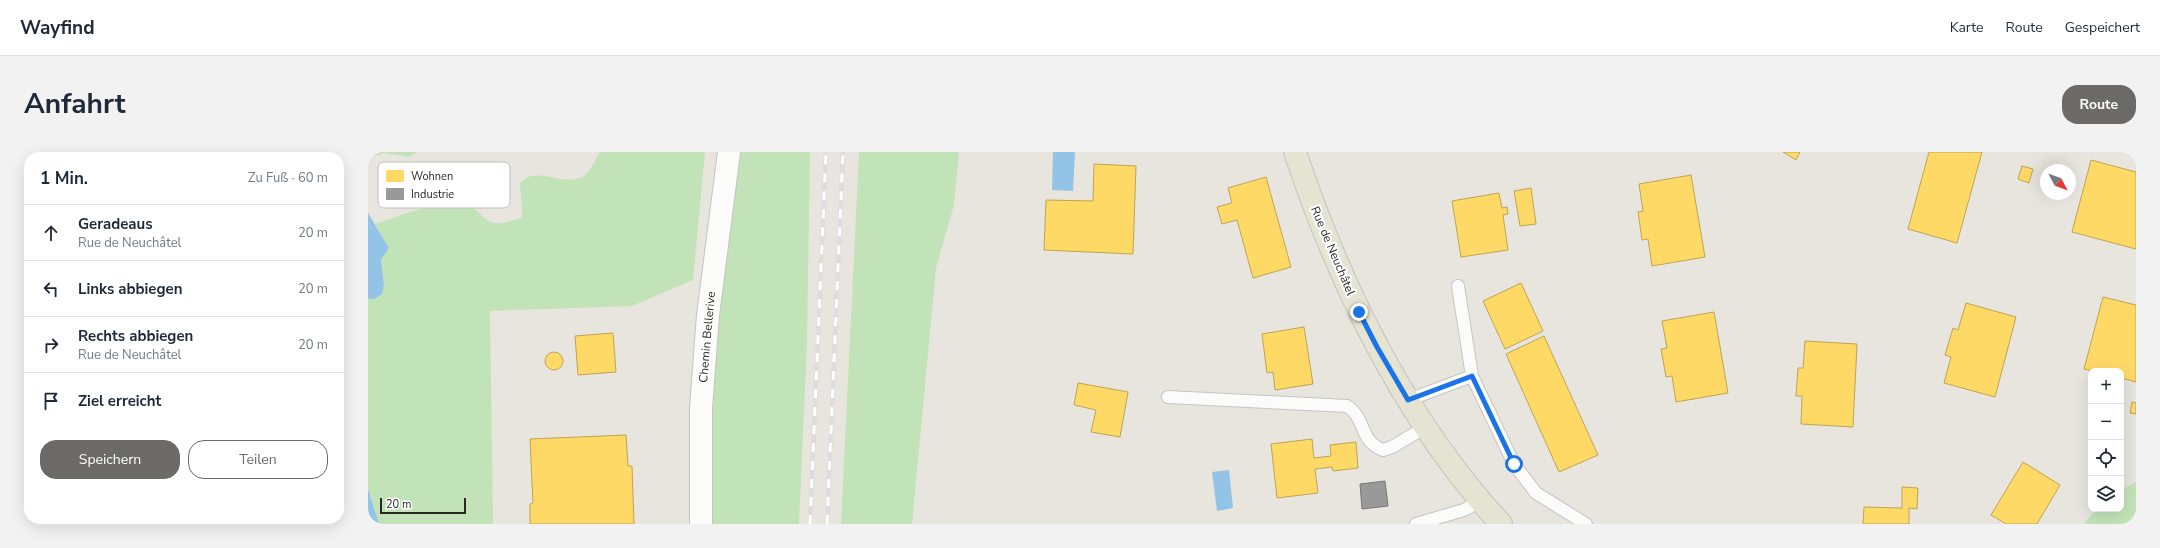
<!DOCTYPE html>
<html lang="de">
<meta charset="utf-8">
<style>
:root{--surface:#fff;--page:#f2f2f3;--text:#1f2937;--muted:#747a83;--line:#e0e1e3;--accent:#6b6a68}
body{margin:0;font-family:"Nunito Sans",sans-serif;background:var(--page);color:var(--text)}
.controls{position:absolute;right:12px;bottom:12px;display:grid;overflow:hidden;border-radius:8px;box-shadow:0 4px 16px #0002}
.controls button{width:36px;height:36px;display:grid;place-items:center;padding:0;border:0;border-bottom:1px solid var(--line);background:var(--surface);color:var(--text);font:20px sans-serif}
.compass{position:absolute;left:1672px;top:12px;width:36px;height:36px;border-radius:50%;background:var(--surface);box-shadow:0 4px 16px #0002;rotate:131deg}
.scale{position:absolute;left:12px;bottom:10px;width:86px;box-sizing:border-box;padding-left:4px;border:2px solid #282828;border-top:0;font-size:11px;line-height:14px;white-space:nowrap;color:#282828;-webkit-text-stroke:3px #fff;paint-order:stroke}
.stop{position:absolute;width:12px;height:12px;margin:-9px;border:3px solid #1a73e8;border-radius:50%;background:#fff}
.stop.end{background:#1a73e8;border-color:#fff;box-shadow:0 1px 4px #0008}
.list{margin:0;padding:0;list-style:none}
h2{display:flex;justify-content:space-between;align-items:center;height:52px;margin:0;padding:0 16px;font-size:17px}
h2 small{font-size:13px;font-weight:400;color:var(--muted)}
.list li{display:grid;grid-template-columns:26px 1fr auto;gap:12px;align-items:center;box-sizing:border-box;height:56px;padding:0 16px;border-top:1px solid var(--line)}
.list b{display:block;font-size:15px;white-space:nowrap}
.list p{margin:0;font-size:13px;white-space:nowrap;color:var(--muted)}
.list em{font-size:13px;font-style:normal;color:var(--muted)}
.actions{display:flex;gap:8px;padding:12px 16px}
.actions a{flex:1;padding:9px 0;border:1px solid var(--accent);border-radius:16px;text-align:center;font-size:14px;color:var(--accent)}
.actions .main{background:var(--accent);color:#fff}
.icon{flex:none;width:22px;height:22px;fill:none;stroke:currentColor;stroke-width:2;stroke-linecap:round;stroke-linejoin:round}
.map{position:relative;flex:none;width:1768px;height:372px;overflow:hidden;border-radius:16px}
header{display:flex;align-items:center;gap:24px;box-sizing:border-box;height:56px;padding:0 20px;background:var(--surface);border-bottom:1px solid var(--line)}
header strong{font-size:19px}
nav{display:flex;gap:22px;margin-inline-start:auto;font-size:14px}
.intro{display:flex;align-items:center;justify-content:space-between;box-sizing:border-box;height:96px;padding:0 24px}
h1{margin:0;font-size:28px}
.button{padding:10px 18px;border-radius:16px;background:var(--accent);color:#fff;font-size:14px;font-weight:700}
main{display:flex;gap:24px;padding:0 24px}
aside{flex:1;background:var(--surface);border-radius:16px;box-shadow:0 4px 16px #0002}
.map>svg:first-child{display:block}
.green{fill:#c2e3b7}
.water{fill:#93c3e7}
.homes{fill:#ffd966;stroke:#bea453}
.industry{fill:#999;stroke:#777}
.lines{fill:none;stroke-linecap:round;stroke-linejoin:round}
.lane-casing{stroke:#c5c4c3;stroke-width:14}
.street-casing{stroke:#c5c4c3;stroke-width:24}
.primary-casing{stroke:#c3c2c0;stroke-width:24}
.lane{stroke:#fbfbfa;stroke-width:12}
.street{stroke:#fbfbfa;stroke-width:22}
.primary{stroke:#e5e4d3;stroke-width:22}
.rail-casing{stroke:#dddcde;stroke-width:4.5}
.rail{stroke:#fff;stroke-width:3;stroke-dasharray:9;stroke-linecap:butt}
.route{stroke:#1a73e8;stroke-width:5}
.labels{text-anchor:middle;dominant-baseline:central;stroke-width:4;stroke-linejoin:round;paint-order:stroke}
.street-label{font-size:12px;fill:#282828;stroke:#fff}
.key{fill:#fff;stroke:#bebebe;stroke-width:1}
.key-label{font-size:11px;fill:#282828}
</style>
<header>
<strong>Wayfind</strong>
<nav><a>Karte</a><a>Route</a><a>Gespeichert</a></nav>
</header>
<div class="intro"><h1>Anfahrt</h1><a class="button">Route</a></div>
<main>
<aside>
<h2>1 Min.<small>Zu Fuß · 60 m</small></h2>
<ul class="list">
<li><svg class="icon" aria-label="ahead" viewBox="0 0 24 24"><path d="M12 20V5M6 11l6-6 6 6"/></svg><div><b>Geradeaus</b><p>Rue de Neuchâtel</p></div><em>20 m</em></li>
<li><svg class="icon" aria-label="left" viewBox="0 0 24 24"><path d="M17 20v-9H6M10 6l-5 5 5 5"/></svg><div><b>Links abbiegen</b></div><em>20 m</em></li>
<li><svg class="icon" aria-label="right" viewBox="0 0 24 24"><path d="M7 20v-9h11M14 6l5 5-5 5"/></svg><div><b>Rechts abbiegen</b><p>Rue de Neuchâtel</p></div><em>20 m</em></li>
<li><svg class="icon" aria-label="arrive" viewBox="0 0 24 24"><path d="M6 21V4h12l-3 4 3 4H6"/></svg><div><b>Ziel erreicht</b></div></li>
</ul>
<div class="actions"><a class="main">Speichern</a><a>Teilen</a></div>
</aside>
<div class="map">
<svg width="1768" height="372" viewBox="0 0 1768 372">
<rect width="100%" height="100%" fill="#e7e5de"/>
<path class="green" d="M 0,0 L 49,0 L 41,5 L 16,1 L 0,6 Z
M 232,0 L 337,0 L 325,128 L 264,154 L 122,159 L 125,372 L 11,372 L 0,337 L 0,147 L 6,147 L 16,132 L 13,108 L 21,96 L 7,72 C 31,64 65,50 90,52 C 121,54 110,84 154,65 C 155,60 152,39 152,31 C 170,11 200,40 219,21 C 224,16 228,6 232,0 Z
M 361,0 L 442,0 L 439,191 L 431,372 L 333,372 Z
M 491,0 L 591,0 L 586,53 L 568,116 L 544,372 L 473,372 Z
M 1768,330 L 1768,372 L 1716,372 L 1728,357 L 1753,357 L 1753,338 Z"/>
<path class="water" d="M 685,0 L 707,0 L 705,39 L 684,38 Z
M 0,61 L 21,96 L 13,108 L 16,132 L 14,142 L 6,147 L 0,147 Z
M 861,318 L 865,356 L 849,359 L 844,320 Z
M 0,337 L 11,372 L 0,372 Z"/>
<path class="homes" d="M 1415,0 L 1432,0 L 1428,8 Z
M 1561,0 L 1614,0 L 1589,91 L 1540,77 Z
M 1723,8 L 1768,20 L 1768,97 L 1704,80 Z
M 726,12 L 768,14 L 765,102 L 676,98 L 678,48 L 725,49 Z
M 1654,14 L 1665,17 L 1661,31 L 1650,27 Z
M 1323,23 L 1337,105 L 1284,114 L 1280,87 L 1274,88 L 1270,60 L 1275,59 L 1271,32 Z
M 898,25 L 923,115 L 885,126 L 869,68 L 854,72 L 849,55 L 864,51 L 860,36 Z
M 1163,36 L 1168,72 L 1152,74 L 1146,39 Z
M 1131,41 L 1134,56 L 1139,55 L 1140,62 L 1135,63 L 1140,98 L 1093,105 L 1084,49 Z
M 1153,131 L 1175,179 L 1137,197 L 1115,149 Z
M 1735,145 L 1768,153 L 1768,230 L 1753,226 L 1753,219 L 1725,219 L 1716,217 Z
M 1598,151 L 1648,165 L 1627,245 L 1576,231 L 1583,205 L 1577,203 L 1585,176 L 1590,178 Z
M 1346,160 L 1360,241 L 1308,250 L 1304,224 L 1298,225 L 1293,197 L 1299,196 L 1294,169 Z
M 936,175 L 945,232 L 907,238 L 905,220 L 899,221 L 894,182 Z
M 245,181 L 248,220 L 210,223 L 207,184 Z
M 1176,184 L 1230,303 L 1191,320 L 1138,202 Z
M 1437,189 L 1489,192 L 1485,275 L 1433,272 L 1434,244 L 1428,244 L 1430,216 L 1435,216 Z
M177 209a9 9 0 1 1 18 0a9 9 0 1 1-18 0Z
M 710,231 L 760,240 L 752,285 L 723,280 L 728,258 L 706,253 Z
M 1764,250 L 1768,251 L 1768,262 L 1762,261 Z
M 258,283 L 260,314 L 264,314 L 266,372 L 162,372 L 162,352 L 165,351 L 162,287 Z
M 944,287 L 946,306 L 963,304 L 962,293 L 988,290 L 990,316 L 965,319 L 964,315 L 947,317 L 950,341 L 909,346 L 903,292 Z
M 1655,310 L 1692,333 L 1669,372 L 1638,372 L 1623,363 Z
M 1534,335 L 1550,336 L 1549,357 L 1541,356 L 1541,372 L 1495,372 L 1496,355 L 1534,356 Z"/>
<path class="industry" d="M 1017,329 L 1020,354 L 994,357 L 992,332 Z"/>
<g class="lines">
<g class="lane-casing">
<path id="lane" d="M 1090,134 L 1104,224 L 1146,312 L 1168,341 L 1218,372
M 800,245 L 979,254 C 999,267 990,288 1015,298 L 1024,295 L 1058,275
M 1040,248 L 1104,224
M 1048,372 L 1096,358 L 1112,349"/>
</g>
<g class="street-casing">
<path id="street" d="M 333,372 L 333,256 L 340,163 L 361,0"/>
</g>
<g class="primary-casing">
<path id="primary" d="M 927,0 C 972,134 1036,267 1133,372"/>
</g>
<use href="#lane" class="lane"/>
<use href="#street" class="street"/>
<use href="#primary" class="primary"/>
<g class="rail-casing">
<path id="rail" d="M 442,372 L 458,0
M 459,372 L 475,0"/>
</g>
<use href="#rail" class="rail"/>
</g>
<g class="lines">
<path class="route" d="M 991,160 L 1009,195 L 1040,248 L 1104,224 L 1146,312"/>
</g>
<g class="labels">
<g class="street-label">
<text transform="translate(965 99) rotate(67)">Rue de Neuchâtel</text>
<text transform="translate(339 185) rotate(-85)">Chemin Bellerive</text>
</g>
</g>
<rect x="10" y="10" width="132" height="46" rx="6" class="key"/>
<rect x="18" y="18" width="18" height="12" fill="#ffd966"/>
<rect x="18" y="36" width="18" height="12" fill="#999"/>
<g class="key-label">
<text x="43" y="28">Wohnen</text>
<text x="43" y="46">Industrie</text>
</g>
</svg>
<div class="controls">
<button>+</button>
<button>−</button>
<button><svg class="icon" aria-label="locate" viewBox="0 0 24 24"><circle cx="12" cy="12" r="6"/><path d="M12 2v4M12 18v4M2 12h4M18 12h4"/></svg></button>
<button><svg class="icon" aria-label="layers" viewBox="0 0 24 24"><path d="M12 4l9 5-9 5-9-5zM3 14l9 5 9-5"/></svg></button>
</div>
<svg class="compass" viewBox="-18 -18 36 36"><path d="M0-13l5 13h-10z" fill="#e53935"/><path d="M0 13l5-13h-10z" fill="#747a83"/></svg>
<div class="scale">20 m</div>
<div class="stop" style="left:1146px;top:312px"></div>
<div class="stop end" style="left:991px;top:160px"></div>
</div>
</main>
